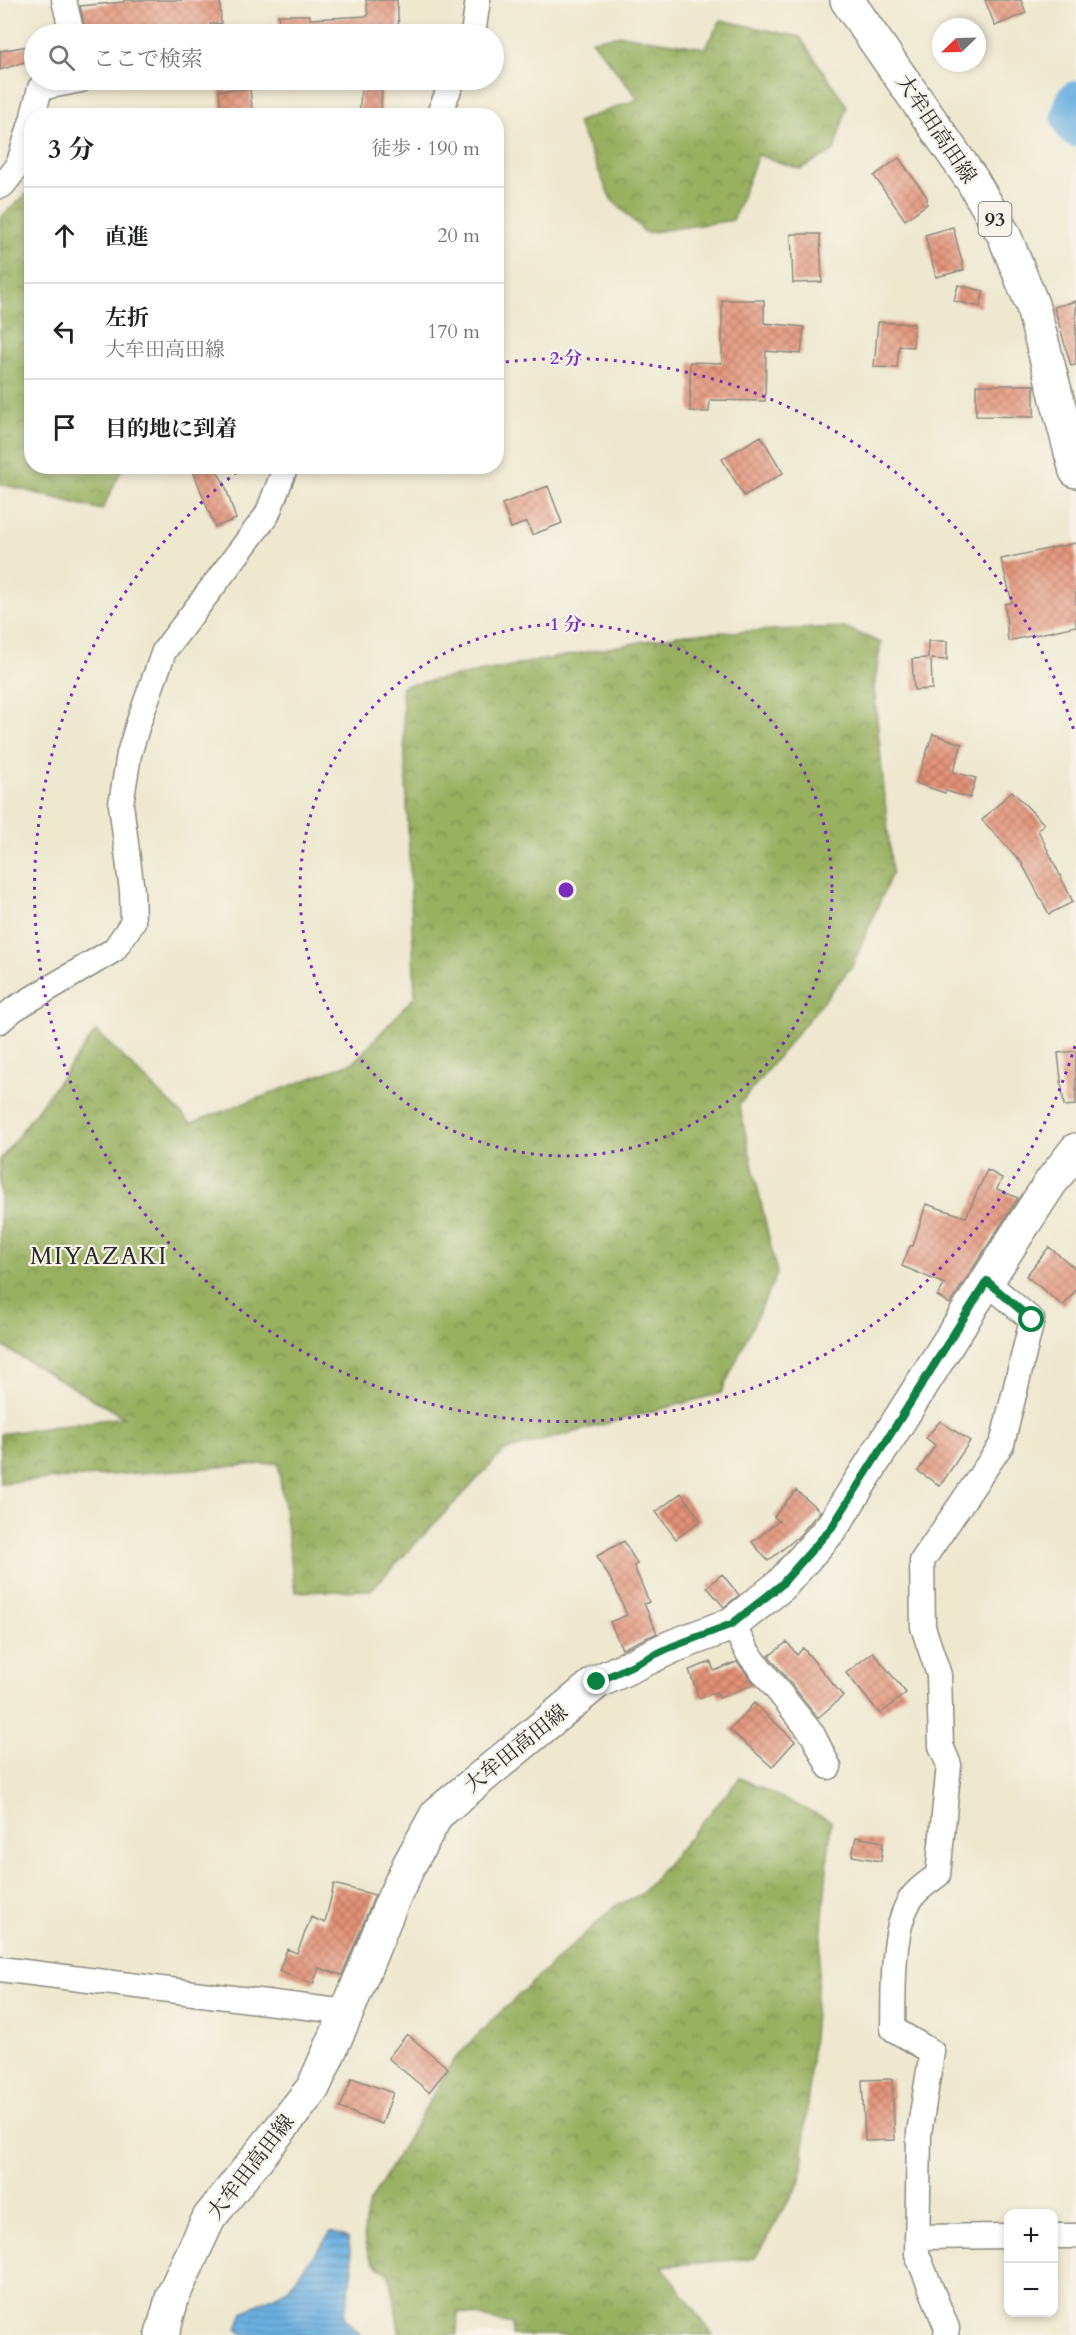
<!DOCTYPE html>
<html lang="ja">
<meta charset="utf-8">
<style>
:root{--surface:#fff;--page:#f2f2f2;--text:#202124;--muted:#757577;--line:#e0e0e0}
body{margin:0;font-family:Cardo,"Noto Serif JP",serif;background:var(--page);color:var(--text)}
.controls{position:absolute;right:18px;bottom:18px;display:grid;overflow:hidden;border-radius:12px;box-shadow:0 3px 9px #0003}
.controls button{width:54px;height:54px;display:grid;place-items:center;padding:0;border:0;border-bottom:2px solid var(--line);background:var(--surface);color:var(--text);font:30px sans-serif}
.compass{position:absolute;left:932px;top:18px;width:54px;height:54px;border-radius:50%;background:var(--surface);box-shadow:0 3px 9px #0003;rotate:247deg}
.stop{position:absolute;width:18px;height:18px;margin:-14px;border:4px solid #0b8043;border-radius:50%;background:#fff}
.stop.end{background:#0b8043;border-color:#fff;box-shadow:0 2px 6px #0008}
.list{margin:0;padding:0;list-style:none}
h2{display:flex;justify-content:space-between;align-items:center;height:78px;margin:0;padding:0 24px;font-size:26px}
h2 small{font-size:20px;font-weight:400;color:var(--muted)}
.list li{display:grid;grid-template-columns:39px 1fr auto;gap:18px;align-items:center;box-sizing:border-box;height:96px;padding:0 24px;border-top:2px solid var(--line)}
.list b{display:block;font-size:22px;white-space:nowrap}
.list p{margin:0;font-size:20px;white-space:nowrap;color:var(--muted)}
.list em{font-size:20px;font-style:normal;color:var(--muted)}
.icon{flex:none;width:33px;height:33px;fill:none;stroke:currentColor;stroke-width:2;stroke-linecap:round;stroke-linejoin:round}
.map{position:relative;flex:none;width:1076px;height:2335px;overflow:hidden}
.search{position:absolute;background:var(--surface);box-shadow:0 3px 9px #0003;left:24px;top:24px;width:480px;height:66px;display:flex;align-items:center;gap:15px;box-sizing:border-box;padding:0 21px;border-radius:33px;color:var(--muted);font-size:22px}
.panel{position:absolute;background:var(--surface);box-shadow:0 3px 9px #0003;left:24px;top:108px;width:480px;height:366px;border-radius:24px}
.map>svg:first-child{display:block}
.forest{fill:url(#forest-crowns);stroke:#626e46;stroke-width:1.5}
.water{fill:url(#water-rules);stroke:#4c6e86;stroke-width:1.5}
.lines{fill:none;stroke-linecap:round;stroke-linejoin:round}
.river{stroke:#6cb0e1;stroke-width:40}
.building{fill:url(#building-cross-hatch)}
.street-casing{stroke:#8c8a7d;stroke-width:27}
.primary-casing{stroke:#8c8a7d;stroke-width:36}
.street{stroke:#fff;stroke-width:24}
.primary{stroke:#fff;stroke-width:33}
.route{stroke:#0b8043;stroke-width:8}
.ring{fill:none;stroke:#7b2cbf;stroke-width:3;stroke-dasharray:3 6}
.labels{text-anchor:middle;dominant-baseline:central;stroke-width:4.5;stroke-linejoin:round;paint-order:stroke}
.shield{fill:#f7f3e8;stroke:#686764;stroke-width:1.5}
.shield-label{font-size:20px;font-weight:bold;fill:#2b2b2b}
.street-label{font-size:21px;fill:#2b2b2b;stroke:#f7f3e8}
.quarter-label{font-size:24px;letter-spacing:1.5px;fill:#2b2b2b;stroke:#f7f3e8}
.centre{fill:#7b2cbf;stroke:#f7f3e8;stroke-width:3}
.ring-label{font-size:18px;text-anchor:middle;font-weight:bold;fill:#7b2cbf;stroke:#f7f3e8;stroke-width:4.5;stroke-linejoin:round;paint-order:stroke}
</style>
<div class="map">
<svg width="1076" height="2335" viewBox="0 0 1076 2335">
<defs>
<pattern id="forest-crowns" width="20" height="18" patternUnits="userSpaceOnUse" patternTransform="scale(1.5)"><rect width="20" height="18" fill="#98b061"/><path d="M2 6a3 3 0 1 1 6 0M12 15a3 3 0 1 1 6 0" fill="none" stroke="#7c8f50"/></pattern>
<pattern id="water-rules" width="6" height="5" patternUnits="userSpaceOnUse" patternTransform="scale(1.5)"><rect width="6" height="5" fill="#6cb0e1"/><path d="M0 2.5h6" fill="none" stroke="#598fb7"/></pattern>
<pattern id="building-cross-hatch" width="8" height="8" patternUnits="userSpaceOnUse" patternTransform="scale(1.5)"><rect width="8" height="8" fill="#e39277"/><path d="M0 0l8 8M0 8l8-8" fill="none" stroke="#b87762"/></pattern>
</defs>
<rect width="100%" height="100%" fill="#f7f3e8"/>
<filter id="ink" filterUnits="userSpaceOnUse"><feTurbulence type="fractalNoise" baseFrequency=".0167" numOctaves="2"/><feDisplacementMap in="SourceGraphic" scale="12" xChannelSelector="R" yChannelSelector="G"/><feConvolveMatrix kernelMatrix="1 2 1 2 8 2 1 2 1" color-interpolation-filters="sRGB"/></filter>
<filter id="wash" filterUnits="userSpaceOnUse"><feTurbulence type="fractalNoise" baseFrequency=".008" numOctaves="4" result="noise"/><feDisplacementMap in="SourceGraphic" scale="24" xChannelSelector="R" yChannelSelector="G"/><feGaussianBlur stdDeviation="1.35" result="paint"/><feColorMatrix in="noise" values="0 0 0 0 0 0 0 0 0 0 0 0 0 0 0 0 0 1.4 0 .05"/><feComposite in="paint" operator="in"/></filter>
<g filter="url(#wash)">
<rect width="100%" height="100%" fill="#eee8cf"/>
<path class="forest" d="M 721,20 L 800,37 L 847,106 L 834,151 L 800,169 L 758,155 L 733,220 L 646,233 L 611,199 L 577,122 L 638,99 L 592,40 L 621,35 L 705,48 Z
M 31,190 L 32,466 L 123,467 L 102,510 L 0,484 L 0,218 Z
M 844,627 L 881,643 L 874,688 L 892,873 L 852,966 L 739,1105 L 777,1274 L 721,1393 L 504,1451 L 371,1590 L 295,1592 L 278,1463 L 0,1483 L 0,1434 L 124,1417 L 0,1345 L 0,1160 L 96,1031 L 191,1123 L 354,1062 L 415,996 L 402,686 L 684,634 Z
M 740,1778 L 831,1821 L 801,2180 L 755,2258 L 662,2266 L 713,2335 L 512,2335 L 512,2324 L 458,2312 L 457,2335 L 400,2335 C 396,2318 395,2291 389,2276 C 386,2269 376,2266 372,2260 C 360,2242 364,2221 370,2202 L 453,2061 L 491,2021 L 614,1907 L 641,1894 Z"/>
<path class="water" d="M 331,2232 L 348,2238 L 353,2269 L 344,2317 L 361,2335 L 244,2335 L 237,2329 L 243,2312 L 288,2289 Z"/>
<g class="lines">
<path class="river" d="M 1076,101 L 1071,117 L 1076,127"/>
</g>
<g id="blocks">
<path class="building" d="M 124,0 L 220,0 L 221,24 L 210,24 L 211,34 L 86,34 L 80,6 L 124,2 Z
M 366,0 L 397,0 L 399,30 L 339,34 L 280,34 L 278,15 L 310,15 L 310,19 L 368,16 Z
M 985,0 L 1021,0 L 1026,13 L 995,26 Z
M 34,45 L 34,59 L 0,70 L 0,51 Z
M 362,80 L 382,80 L 381,116 L 359,116 Z
M 250,89 L 253,116 L 221,116 L 219,90 Z
M 899,158 L 927,197 L 927,204 L 905,220 L 874,176 Z
M 953,227 L 964,270 L 936,277 L 925,235 Z
M 791,234 L 820,234 L 822,282 L 793,283 Z
M 958,285 L 984,291 L 980,307 L 954,301 Z
M 722,300 L 764,300 L 764,323 L 804,327 L 801,354 L 766,351 L 765,401 L 710,400 L 709,412 L 690,411 L 690,362 L 722,363 Z
M 1076,301 L 1076,365 L 1071,366 L 1054,307 Z
M 878,322 L 914,324 L 913,347 L 899,346 L 897,368 L 874,367 Z
M 976,385 L 1034,385 L 1034,417 L 976,416 Z
M 761,436 L 783,473 L 744,496 L 722,459 Z
M 191,466 L 215,466 L 223,482 L 224,482 L 236,519 L 215,527 Z
M 548,486 L 562,523 L 532,535 L 527,522 L 511,528 L 502,504 Z
M 1076,543 L 1076,626 L 1008,641 L 1005,604 L 1012,602 L 1001,559 Z
M 928,641 L 947,641 L 947,660 L 931,659 L 932,689 L 914,690 L 912,659 L 928,658 Z
M 933,734 L 962,744 L 953,772 L 976,778 L 970,798 L 946,791 L 945,793 L 916,783 Z
M 1012,791 L 1044,824 L 1038,830 L 1073,902 L 1049,914 L 1021,862 L 982,820 Z
M 1076,1051 L 1076,1105 L 1064,1106 L 1058,1053 Z
M 987,1170 L 1002,1178 L 997,1189 L 1018,1198 L 950,1304 L 937,1296 L 945,1284 L 902,1266 L 910,1246 L 913,1246 L 926,1204 L 966,1217 Z
M 1049,1247 L 1076,1269 L 1076,1290 L 1063,1306 L 1026,1276 Z
M 940,1421 L 970,1441 L 940,1486 L 918,1471 L 935,1445 L 926,1438 Z
M 796,1490 L 820,1511 L 798,1537 L 768,1561 L 752,1542 L 779,1521 L 774,1517 Z
M 681,1493 L 701,1520 L 676,1539 L 656,1512 Z
M 624,1541 L 637,1564 L 634,1566 L 649,1602 L 644,1604 L 657,1633 L 622,1649 L 610,1622 L 627,1615 L 615,1587 L 597,1556 Z
M 722,1574 L 739,1595 L 724,1607 L 707,1587 Z
M 787,1642 L 797,1655 L 803,1648 L 843,1696 L 818,1718 L 769,1656 Z
M 873,1652 L 906,1693 L 880,1714 L 846,1673 Z
M 711,1662 L 714,1671 L 737,1662 L 755,1684 L 719,1698 L 717,1692 L 699,1698 L 689,1670 Z
M 754,1703 L 795,1741 L 772,1767 L 730,1730 Z
M 856,1837 L 883,1842 L 881,1861 L 852,1856 Z
M 334,1884 L 375,1895 L 342,1975 L 319,1968 L 313,1984 L 279,1971 L 287,1949 L 297,1953 L 311,1917 L 325,1923 Z
M 407,2034 L 448,2068 L 429,2092 L 388,2058 Z
M 352,2078 L 393,2093 L 382,2124 L 340,2108 Z
M 892,2079 L 895,2140 L 865,2141 L 862,2080 Z"/>
</g>
</g>
<g filter="url(#ink)">
<use href="#blocks" fill-opacity="0" stroke="#8c8a7d" stroke-width="1.5"/>
<g class="lines">
<g class="street-casing">
<path id="street" d="M 64,0 L 72,34
M 473,34 L 478,0
M 33,116 L 40,88 L 81,80
M 438,116 L 453,80
M 0,186 L 3,185 L 18,166 L 32,120
M 0,1021 L 14,1009 L 114,950 L 133,922 L 132,891 L 121,804 L 129,754 L 138,724 L 164,651 L 267,515 L 286,466
M 732,1624 L 748,1653 L 813,1735 L 829,1767
M 0,1969 L 347,2012
M 1054,2236 L 1076,2236
M 917,2237 L 1008,2236
M 946,2335 L 947,2328 L 917,2254 L 919,2133 L 932,2052 L 893,2029 C 894,1993 890,1925 913,1896 C 919,1888 930,1881 938,1875 L 949,1765 L 941,1746 L 939,1675 L 923,1627 L 922,1561 L 1002,1444 L 1032,1320 L 987,1282"/>
</g>
<g class="primary-casing">
<path id="primary" d="M 847,0 L 972,180 L 1004,235 L 1032,304 L 1076,471
M 162,2335 L 173,2295 L 209,2218 L 313,2088 L 347,2012 L 391,1904 L 409,1865 L 437,1814 L 597,1682 L 671,1647 L 732,1624 L 781,1585 L 832,1527 L 1008,1248 L 1051,1182 L 1076,1150"/>
</g>
<use href="#street" class="street"/>
<use href="#primary" class="primary"/>
</g>
</g>
<g class="lines" filter="url(#ink)">
<path class="route" d="M 597,1682 L 671,1647 L 732,1624 L 781,1585 L 832,1527 L 987,1281 L 1032,1320"/>
</g>
<g class="ring">
<circle cx="566" cy="890" r="266"/>
<path d="M1075 1046A532 532 0 1 1 242 468M497 363A532 532 0 0 1 1075 734"/>
</g>
<g class="labels">
<rect class="shield" x="978.5" y="202" width="33" height="34" rx="4.5"/>
<g class="shield-label">
<text x="995" y="219">93</text>
</g>
<g class="street-label">
<text transform="translate(936 129) rotate(56)">大牟田高田線</text>
<text transform="translate(516 1749) rotate(-39)">大牟田高田線</text>
<text transform="translate(251 2167) rotate(-52)">大牟田高田線</text>
</g>
<g class="quarter-label">
<text x="99" y="1256">MIYAZAKI</text>
</g>
</g>
<circle cx="566" cy="890" r="9" class="centre"/>
<g class="ring-label">
<text x="566" y="364">2 分</text>
<text x="566" y="630">1 分</text>
</g>
</svg>
<div class="controls">
<button>+</button>
<button>−</button>
</div>
<svg class="compass" viewBox="-18 -18 36 36"><path d="M0-13l5 13h-10z" fill="#e53935"/><path d="M0 13l5-13h-10z" fill="#757577"/></svg>
<div class="stop" style="left:1032px;top:1320px"></div>
<div class="stop end" style="left:597px;top:1682px"></div>
<div class="search"><svg class="icon" aria-label="search" viewBox="0 0 24 24"><circle cx="10" cy="10" r="6"/><path d="M15 15l6 6"/></svg>ここで検索</div>
<section class="panel">
<h2>3 分<small>徒歩 · 190 m</small></h2>
<ul class="list">
<li><svg class="icon" aria-label="ahead" viewBox="0 0 24 24"><path d="M12 20V5M6 11l6-6 6 6"/></svg><div><b>直進</b></div><em>20 m</em></li>
<li><svg class="icon" aria-label="left" viewBox="0 0 24 24"><path d="M17 20v-9H6M10 6l-5 5 5 5"/></svg><div><b>左折</b><p>大牟田高田線</p></div><em>170 m</em></li>
<li><svg class="icon" aria-label="arrive" viewBox="0 0 24 24"><path d="M6 21V4h12l-3 4 3 4H6"/></svg><div><b>目的地に到着</b></div></li>
</ul>
</section>
</div>
